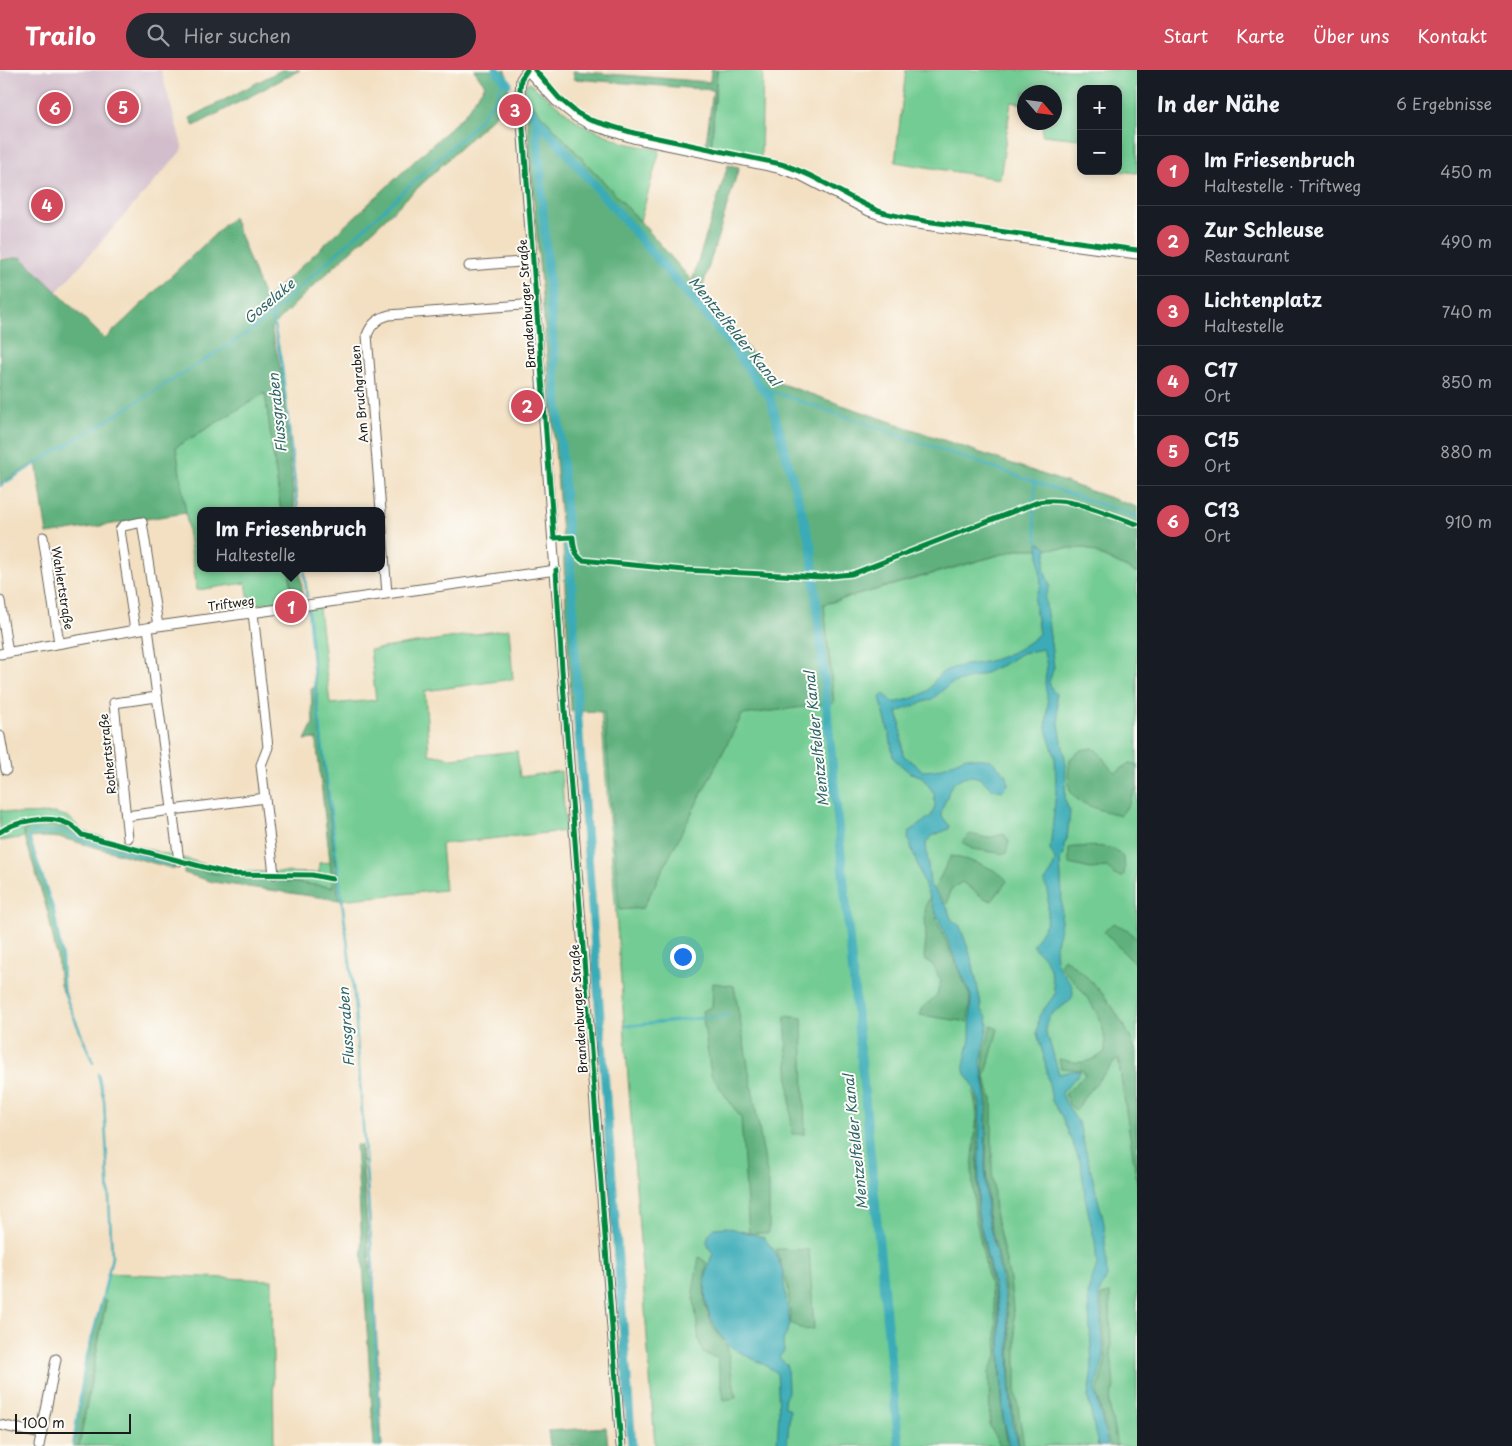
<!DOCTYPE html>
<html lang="de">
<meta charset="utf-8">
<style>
:root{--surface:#171b24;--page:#242831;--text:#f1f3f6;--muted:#9ea1a6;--line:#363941;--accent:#d1495b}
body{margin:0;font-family:"Playpen Sans",sans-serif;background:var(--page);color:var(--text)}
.controls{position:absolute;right:15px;top:15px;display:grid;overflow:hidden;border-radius:10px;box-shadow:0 2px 8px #0003}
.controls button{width:45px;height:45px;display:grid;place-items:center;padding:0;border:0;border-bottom:1px solid var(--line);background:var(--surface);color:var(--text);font:25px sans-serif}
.compass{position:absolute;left:1017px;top:15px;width:45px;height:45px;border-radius:50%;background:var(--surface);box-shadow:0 2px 8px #0003;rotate:118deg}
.scale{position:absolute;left:15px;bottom:12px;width:116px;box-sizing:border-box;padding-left:5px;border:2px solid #1c1c1c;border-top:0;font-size:14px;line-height:18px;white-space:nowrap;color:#1c1c1c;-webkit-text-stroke:4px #fdfcf7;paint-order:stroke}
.you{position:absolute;left:682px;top:886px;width:18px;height:18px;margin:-12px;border:4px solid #fff;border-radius:50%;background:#1a73e8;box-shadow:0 0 0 8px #1a73e833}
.badge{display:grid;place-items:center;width:32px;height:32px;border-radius:50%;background:var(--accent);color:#fff;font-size:16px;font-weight:700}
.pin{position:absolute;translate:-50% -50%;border:2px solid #fff;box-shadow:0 1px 5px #0006}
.popup{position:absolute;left:197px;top:437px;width:188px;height:65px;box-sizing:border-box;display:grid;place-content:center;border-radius:10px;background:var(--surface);filter:drop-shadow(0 1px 4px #0005);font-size:16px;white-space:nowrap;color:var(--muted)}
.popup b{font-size:19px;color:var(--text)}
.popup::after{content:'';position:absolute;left:50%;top:100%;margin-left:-10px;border:10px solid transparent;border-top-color:var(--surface)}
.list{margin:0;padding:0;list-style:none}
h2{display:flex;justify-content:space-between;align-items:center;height:65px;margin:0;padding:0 20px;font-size:21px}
h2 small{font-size:16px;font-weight:400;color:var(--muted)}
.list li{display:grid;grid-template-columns:32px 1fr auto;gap:15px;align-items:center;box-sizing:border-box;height:70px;padding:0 20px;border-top:1px solid var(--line)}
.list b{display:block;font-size:19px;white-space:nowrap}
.list p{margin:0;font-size:16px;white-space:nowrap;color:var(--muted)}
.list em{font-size:16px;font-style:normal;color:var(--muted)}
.icon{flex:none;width:28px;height:28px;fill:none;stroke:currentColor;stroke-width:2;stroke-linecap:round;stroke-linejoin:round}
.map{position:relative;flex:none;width:1137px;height:1376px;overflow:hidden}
header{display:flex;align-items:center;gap:30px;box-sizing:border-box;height:70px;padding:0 25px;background:var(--accent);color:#fff}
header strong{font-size:24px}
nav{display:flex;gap:28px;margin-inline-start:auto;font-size:18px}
.search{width:350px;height:45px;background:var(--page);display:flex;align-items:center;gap:12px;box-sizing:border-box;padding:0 18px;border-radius:28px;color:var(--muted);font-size:19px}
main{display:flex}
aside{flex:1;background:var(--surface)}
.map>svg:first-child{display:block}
.industrial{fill:#d1bdcb}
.green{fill:#73cc93;stroke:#487458}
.forest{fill:#5eb07d;stroke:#3d664c}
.water{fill:#3bacb7;stroke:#2c646a}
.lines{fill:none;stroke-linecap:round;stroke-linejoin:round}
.stream{stroke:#3bacb7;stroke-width:2.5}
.canal{stroke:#3bacb7;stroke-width:9}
.minor-casing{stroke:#676156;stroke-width:11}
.minor{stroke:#fff;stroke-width:9}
.cycleway-casing{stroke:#fdfcf7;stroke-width:8}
.cycleway{stroke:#00873e;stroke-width:5}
.labels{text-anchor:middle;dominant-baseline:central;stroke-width:4;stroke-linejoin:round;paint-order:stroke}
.street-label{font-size:12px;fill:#1c1c1c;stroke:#fdfcf7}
.water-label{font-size:14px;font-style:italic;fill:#2c646a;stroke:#fdfcf7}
</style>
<header>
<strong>Trailo</strong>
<div class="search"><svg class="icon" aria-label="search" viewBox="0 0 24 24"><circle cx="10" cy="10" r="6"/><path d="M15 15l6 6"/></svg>Hier suchen</div>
<nav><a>Start</a><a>Karte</a><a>Über uns</a><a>Kontakt</a></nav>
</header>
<main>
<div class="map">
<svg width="1137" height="1376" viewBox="0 0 1137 1376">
<rect width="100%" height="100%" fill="#fdfcf7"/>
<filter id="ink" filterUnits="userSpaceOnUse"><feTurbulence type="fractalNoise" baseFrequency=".02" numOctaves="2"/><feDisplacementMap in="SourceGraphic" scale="10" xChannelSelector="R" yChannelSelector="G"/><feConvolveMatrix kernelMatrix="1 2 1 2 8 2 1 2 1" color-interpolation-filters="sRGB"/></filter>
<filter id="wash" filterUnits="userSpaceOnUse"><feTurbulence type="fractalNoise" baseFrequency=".0096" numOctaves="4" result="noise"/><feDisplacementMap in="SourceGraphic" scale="20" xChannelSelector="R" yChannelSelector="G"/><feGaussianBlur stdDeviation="1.12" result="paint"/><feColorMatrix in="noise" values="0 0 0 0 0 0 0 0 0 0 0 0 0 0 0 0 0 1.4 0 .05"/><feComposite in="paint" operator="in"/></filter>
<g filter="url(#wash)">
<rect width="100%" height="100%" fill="#f3e0c3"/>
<path class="industrial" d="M 0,0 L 161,0 L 183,79 L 54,225 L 21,187 L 0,188 Z"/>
<path class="green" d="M 717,0 L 763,0 L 761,88 L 711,82 Z
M 906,0 L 1137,0 L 1137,103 L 1118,101 L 1118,19 L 1081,19 L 1081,69 L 1042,65 L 1043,53 L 1054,52 L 1054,22 L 1024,22 L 1024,34 L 1011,32 L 1000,109 L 895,92 Z
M 528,12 L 581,54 L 625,73 L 660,80 L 640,151 L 525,27 L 525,18 Z
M 265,323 L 281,441 L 201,441 L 201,498 L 289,498 L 293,529 L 250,536 L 246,513 L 197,520 L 176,377 Z
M 1086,478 L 1137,503 L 1137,1376 L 655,1376 L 601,639 L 822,535 L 1020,479 Z
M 319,538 L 330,634 L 376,630 L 370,580 L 509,559 L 513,609 L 425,621 L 429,684 L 451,688 L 517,681 L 520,707 L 561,701 L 566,761 L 441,774 L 445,820 L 339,830 L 308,539 Z
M 0,740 L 18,744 L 55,743 L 69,747 L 84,762 L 173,786 L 174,793 L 80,767 C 63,755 42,749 23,761 L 25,767 L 0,771 Z
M 183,788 L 229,801 L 319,803 L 319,793 L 330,792 L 333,817 L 214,803 L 184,795 Z
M 108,1203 L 272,1210 L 274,1376 L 79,1376 L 106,1232 L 102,1230 Z"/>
<path class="forest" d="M 281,0 L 300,0 L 194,56 L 190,48 Z
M 474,0 L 506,0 L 510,31 L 302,227 L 271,258 L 282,306 L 295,441 L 281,441 L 265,323 L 176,377 L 186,443 L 47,464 L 36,392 L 0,414 L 0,190 L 21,187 L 105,269 L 233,147 L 265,230 L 463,46 L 485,15 Z
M 711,0 L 717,0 L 711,82 L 705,81 L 713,20 L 574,9 L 573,1 L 710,12 Z
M 525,27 L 640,151 L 692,211 L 728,95 L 739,97 L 701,222 L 776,312 L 1137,437 L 1137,503 L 1086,478 L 1020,479 L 824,534 L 834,633 L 742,645 L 643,838 L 619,840 L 604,642 L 571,641 L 563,475 Z
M 289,498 L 300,498 L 303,528 L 293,529 Z
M 315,617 L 339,830 L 213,812 L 184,803 L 184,795 L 214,803 L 333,817 L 316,669 L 305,670 L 313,653 L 311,619 Z
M 1093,678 C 1104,684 1105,697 1116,702 L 1131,693 L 1137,695 L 1137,719 L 1135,720 L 1129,734 L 1121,745 C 1107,742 1075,735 1070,720 C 1067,712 1069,697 1070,689 L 1081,680 Z
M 32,755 C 53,755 62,754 80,767 L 174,793 L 175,799 L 62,768 L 45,767 L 30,768 L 54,841 L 62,888 L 63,916 L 67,930 L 60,915 L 57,888 L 48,843 L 23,761 Z
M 970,764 L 987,768 L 1004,764 L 1009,772 L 1006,784 L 972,779 L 962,772 Z
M 1074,777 C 1089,777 1120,772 1124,791 C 1125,797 1125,802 1123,807 L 1114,805 L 1107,797 L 1091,799 L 1069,794 L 1069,778 Z
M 951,786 C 968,790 997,797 1007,811 L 992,831 L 984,828 L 962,812 L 950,820 L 948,832 L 936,849 L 970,926 L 968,952 L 920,945 L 921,939 L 937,925 L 941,911 L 933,895 L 924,889 L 926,870 L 925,837 Z
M 1113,853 L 1128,860 L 1137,870 L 1137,896 L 1104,862 Z
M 1064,888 C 1086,905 1102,920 1117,944 C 1122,953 1129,963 1132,972 C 1134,977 1133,979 1137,982 L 1137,1112 L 1118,988 L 1085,1026 L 1076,1041 L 1069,1035 L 1065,1024 L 1085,1005 L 1083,1000 L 1061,998 L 1059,989 C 1081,994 1087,994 1105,982 C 1108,949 1082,918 1060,896 Z
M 713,913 L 734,916 L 769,1115 L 769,1163 L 749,1163 L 741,1048 L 711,1005 L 702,941 L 712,937 Z
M 785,946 L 802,948 L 805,1064 L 792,1064 Z
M 991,956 L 998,959 L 985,1007 L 992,1029 L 992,1097 L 995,1142 L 1010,1210 L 1016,1267 L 1016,1324 L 1024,1376 L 1020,1376 L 1015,1358 L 1011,1323 L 1010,1266 L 1004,1210 L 988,1144 L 986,1095 L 988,1026 L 983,1004 L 984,985 Z
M 973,1021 L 978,1032 L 977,1143 L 998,1240 L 1003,1348 L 1008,1376 L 1000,1376 L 990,1356 L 989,1302 L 997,1286 L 995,1239 L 975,1146 L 972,1101 L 977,1044 Z
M 356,1075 L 361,1075 L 371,1208 L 374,1209 L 382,1376 L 374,1376 Z
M 776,1179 L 809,1180 L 814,1259 L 804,1260 L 791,1253 L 788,1217 Z
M 699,1187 L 707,1193 L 704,1214 L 705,1234 L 712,1255 L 727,1276 L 736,1328 L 724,1330 L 717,1288 L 703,1283 L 699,1271 L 693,1221 Z
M 1110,1224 L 1111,1282 L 1114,1316 L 1109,1334 L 1117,1376 L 1110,1376 L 1097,1324 L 1106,1289 L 1101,1226 Z
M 102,1230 L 106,1231 L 79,1376 L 73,1376 L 85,1293 Z
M 606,1357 L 608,1376 L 550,1376 L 548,1361 Z"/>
<path class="water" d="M 1038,472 L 1047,477 L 1044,500 L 1050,516 L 1045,528 L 1054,597 L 1049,612 L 1052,620 L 1056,624 L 1059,654 L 1066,695 L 1065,730 L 1070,742 L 1067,769 L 1064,774 L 1064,785 L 1060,788 C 1061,809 1063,830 1061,851 C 1060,865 1053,873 1056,889 C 1059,906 1079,911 1071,930 C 1055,943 1042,943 1047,968 L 1049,970 L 1059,1004 L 1072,1001 L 1081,1001 L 1062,1023 L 1064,1030 L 1079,1054 L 1104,1153 L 1107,1206 L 1099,1223 L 1104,1287 L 1095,1321 L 1108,1376 L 1098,1376 L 1088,1328 L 1092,1297 L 1088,1222 L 1097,1194 L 1095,1172 L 1086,1132 L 1081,1094 L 1062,1047 L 1052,1031 L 1044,987 L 1037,963 L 1039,946 L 1055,924 C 1053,914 1051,895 1044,887 C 1040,882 1037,883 1033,875 L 1046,854 L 1048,846 L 1048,820 L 1044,813 L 1052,801 L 1055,790 L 1050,779 L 1056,722 L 1055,687 L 1046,659 L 1048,634 L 1045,613 L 1047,596 L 1043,579 L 1022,583 L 1006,593 L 981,605 L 950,614 L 932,629 L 897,642 L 900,652 L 903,685 L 923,701 L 936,700 L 966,687 L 991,690 L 1007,705 L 1008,715 L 1002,721 L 990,718 C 979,702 961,702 950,718 C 948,722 948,726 946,730 C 943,736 942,738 941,745 L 949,755 L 949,759 L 932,766 L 926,773 L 930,815 L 947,837 L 951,849 L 960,856 L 972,890 L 981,934 L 981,939 L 987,947 L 988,954 L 981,992 L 986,1025 L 985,1096 L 987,1144 L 1002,1209 L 1009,1265 L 1010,1321 L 1013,1357 L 1019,1376 L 1010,1376 L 1003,1348 L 999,1240 L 978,1144 L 980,1033 L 972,1013 L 964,1001 L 964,995 L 970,969 L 971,926 L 926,819 L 908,768 L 909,762 L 931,746 L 935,737 L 934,723 L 921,706 L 910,703 L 893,688 L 891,672 L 880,627 L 884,624 L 894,633 C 905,630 918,628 927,621 C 933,616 935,607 942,603 C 952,596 968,595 980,593 C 1001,589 1023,579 1039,564 L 1034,530 L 1041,515 Z
M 726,1157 L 763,1167 L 774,1180 L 782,1199 L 790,1255 L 783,1271 L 784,1282 L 779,1287 L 787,1295 L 788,1322 L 784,1330 L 785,1337 L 790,1340 L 787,1376 L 777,1376 L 779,1341 L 777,1303 C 762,1291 745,1287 730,1276 C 726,1273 723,1268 720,1264 C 702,1240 701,1210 713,1183 C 704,1174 706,1165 715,1158 Z"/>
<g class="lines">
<path class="stream" d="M 272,245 L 282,296 L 298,441
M 762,318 L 1137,447
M 1035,412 L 1034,450 L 1038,472
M 0,416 L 231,274 L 272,245 L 281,235 L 468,62 C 482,46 500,29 503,7
M 304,498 L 307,527
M 308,539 L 315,617 L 354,925 L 373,1201 L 379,1376
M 626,956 L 729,945
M 93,993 L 67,930 L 63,916 L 62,888 L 54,841 L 29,768 L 30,764 L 35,762 L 49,763 L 57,761 L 63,762 L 78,769 L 172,795
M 73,1376 L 85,1293 L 102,1230 L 112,1187 L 104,1030 L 98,1004"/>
<path class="canal" d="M 496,0 L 508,13
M 527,36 L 536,47 L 573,532 L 578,650 L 632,1376
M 536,47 L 729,272 L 762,318 L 770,327 L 811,476 L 899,1376"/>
</g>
</g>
<g filter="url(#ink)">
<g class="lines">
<g class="minor-casing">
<path id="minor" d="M 527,0 L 521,9 L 520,25 C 555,475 584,926 621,1376
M 527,0 L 556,31 L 576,47 L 591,55 L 633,68 L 778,98 L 800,105 L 869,141 L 889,148 L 910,153 L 1137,184
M 469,196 L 533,191
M 381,441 L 367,265 C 371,254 378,248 389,245 L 536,234
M 381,446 L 387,524
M 43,467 L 59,573
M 0,531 L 8,583
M 253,543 L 268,677 L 261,695 L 274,804
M 148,558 L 179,791
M 135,560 L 120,460 L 123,456 L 142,452 L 158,556
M 0,584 L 158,556 L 556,500
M 0,666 L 6,700
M 126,746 L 265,728
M 128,768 L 114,633 L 157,627
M 0,1355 L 42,1364
M 39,1376 L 56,1289"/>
</g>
<use href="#minor" class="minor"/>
<g class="cycleway-casing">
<path id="cycleway" d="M 527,0 L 521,9 L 520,19 L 554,468 L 573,467 C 574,476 574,484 582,490 L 684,500 L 822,507 L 852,504 L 1038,432 C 1071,426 1106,444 1137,454
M 535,0 L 559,28 L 577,43 L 590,50 L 634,63 L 781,94 C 817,105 845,127 879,141 C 893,146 909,148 925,151 L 1137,180
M 556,500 L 562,600 L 621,1376
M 0,762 C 15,751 49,745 66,753 C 73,755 77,760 82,765 L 230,804 L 312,805 L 332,809"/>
</g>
<use href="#cycleway" class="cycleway"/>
</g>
</g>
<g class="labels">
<g class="street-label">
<text transform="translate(526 234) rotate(-94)">Brandenburger Straße</text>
<text transform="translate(359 324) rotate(-95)">Am Bruchgraben</text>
<text transform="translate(63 518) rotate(81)">Wahlertstraße</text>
<text transform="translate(231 533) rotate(-8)">Triftweg</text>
<text transform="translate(107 684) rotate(-96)">Rothertstraße</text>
<text transform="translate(578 939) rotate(-94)">Brandenburger Straße</text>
</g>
<g class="water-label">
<text transform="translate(269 231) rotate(-40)">Goselake</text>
<text transform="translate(735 261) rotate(51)">Mentzelfelder Kanal</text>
<text transform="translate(277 343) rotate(-96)">Flussgraben</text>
<text transform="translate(816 669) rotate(-96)">Mentzelfelder Kanal</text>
<text transform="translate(346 957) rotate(-94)">Flussgraben</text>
<text transform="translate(855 1072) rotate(-96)">Mentzelfelder Kanal</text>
</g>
</g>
</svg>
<div class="controls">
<button>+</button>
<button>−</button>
</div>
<svg class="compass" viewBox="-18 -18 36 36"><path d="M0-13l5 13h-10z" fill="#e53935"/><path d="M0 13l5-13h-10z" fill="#9ea1a6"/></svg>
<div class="scale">100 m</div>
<div class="you"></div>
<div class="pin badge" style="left:291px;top:537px">1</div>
<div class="popup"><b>Im Friesenbruch</b>Haltestelle</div>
<div class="pin badge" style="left:527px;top:336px">2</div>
<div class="pin badge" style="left:515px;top:40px">3</div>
<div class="pin badge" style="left:47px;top:135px">4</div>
<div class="pin badge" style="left:123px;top:37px">5</div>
<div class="pin badge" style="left:55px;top:38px">6</div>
</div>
<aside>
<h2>In der Nähe<small>6 Ergebnisse</small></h2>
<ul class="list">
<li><span class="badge">1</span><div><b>Im Friesenbruch</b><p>Haltestelle · Triftweg</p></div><em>450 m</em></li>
<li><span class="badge">2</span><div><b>Zur Schleuse</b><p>Restaurant</p></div><em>490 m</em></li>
<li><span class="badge">3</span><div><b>Lichtenplatz</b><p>Haltestelle</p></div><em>740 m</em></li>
<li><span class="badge">4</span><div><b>C17</b><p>Ort</p></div><em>850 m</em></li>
<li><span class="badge">5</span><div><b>C15</b><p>Ort</p></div><em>880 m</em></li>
<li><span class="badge">6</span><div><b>C13</b><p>Ort</p></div><em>910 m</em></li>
</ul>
</aside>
</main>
